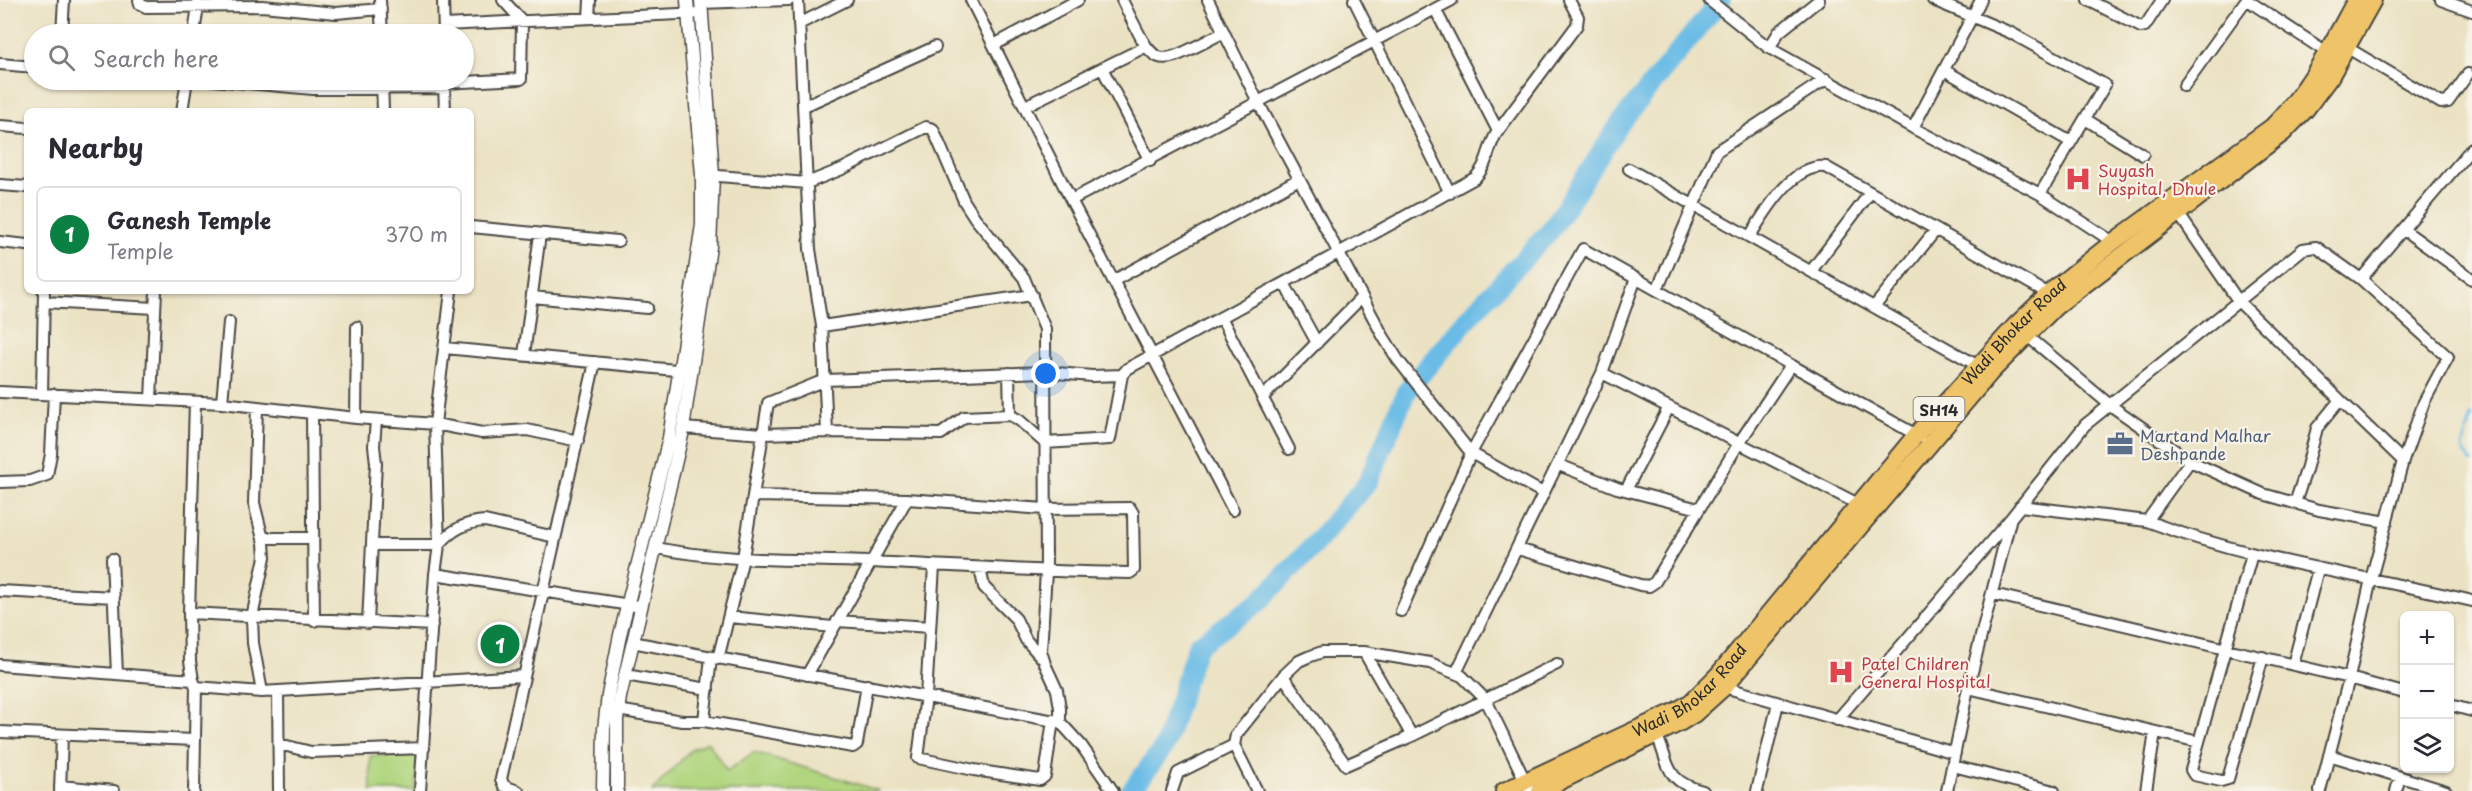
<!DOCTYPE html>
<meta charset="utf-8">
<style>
:root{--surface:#fff;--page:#f2f2f3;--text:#2b2b33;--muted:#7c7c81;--line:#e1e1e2;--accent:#0b8043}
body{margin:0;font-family:"Playpen Sans",sans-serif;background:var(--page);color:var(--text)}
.controls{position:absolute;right:18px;bottom:18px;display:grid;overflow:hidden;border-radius:9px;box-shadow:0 2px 4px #0004}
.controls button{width:54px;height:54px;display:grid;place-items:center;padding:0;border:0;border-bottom:2px solid var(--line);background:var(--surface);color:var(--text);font:30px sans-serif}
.you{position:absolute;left:1046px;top:374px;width:21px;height:21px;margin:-15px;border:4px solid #fff;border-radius:50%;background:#1a73e8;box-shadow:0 0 0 9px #1a73e833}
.badge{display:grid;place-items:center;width:39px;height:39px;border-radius:50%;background:var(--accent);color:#fff;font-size:20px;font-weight:700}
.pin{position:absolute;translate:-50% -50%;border:3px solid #fff;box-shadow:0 2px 6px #0006}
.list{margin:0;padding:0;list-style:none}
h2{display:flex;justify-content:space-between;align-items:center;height:78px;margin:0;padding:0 24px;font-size:26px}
h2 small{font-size:20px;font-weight:400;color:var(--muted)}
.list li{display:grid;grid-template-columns:39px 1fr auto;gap:18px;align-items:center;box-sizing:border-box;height:96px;margin:0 12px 12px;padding:0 12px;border:2px solid var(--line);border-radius:9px}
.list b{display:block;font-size:22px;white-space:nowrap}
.list p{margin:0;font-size:20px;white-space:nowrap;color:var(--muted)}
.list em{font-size:20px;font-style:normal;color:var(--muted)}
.icon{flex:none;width:33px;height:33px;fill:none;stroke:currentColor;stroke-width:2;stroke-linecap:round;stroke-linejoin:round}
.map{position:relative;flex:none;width:2472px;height:791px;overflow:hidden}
.search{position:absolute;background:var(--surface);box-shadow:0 2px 4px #0004;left:24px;top:24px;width:450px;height:66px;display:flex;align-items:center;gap:15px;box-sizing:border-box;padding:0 21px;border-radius:33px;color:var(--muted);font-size:22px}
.panel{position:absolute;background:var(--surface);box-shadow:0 2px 4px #0004;left:24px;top:108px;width:450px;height:186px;border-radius:9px}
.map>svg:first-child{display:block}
.green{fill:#b0d57e;stroke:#6e8054;stroke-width:1.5}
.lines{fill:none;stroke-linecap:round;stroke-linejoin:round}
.stream{stroke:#6abce6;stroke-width:3}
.river{stroke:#6abce6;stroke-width:20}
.minor-casing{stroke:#484642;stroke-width:14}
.tertiary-casing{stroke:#484642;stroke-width:15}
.primary-casing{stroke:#484642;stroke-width:20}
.minor{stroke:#fff;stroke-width:10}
.tertiary{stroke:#fff;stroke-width:12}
.primary{stroke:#efc469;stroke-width:16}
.labels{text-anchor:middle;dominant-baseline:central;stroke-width:4.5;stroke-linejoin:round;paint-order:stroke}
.shield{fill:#f7f3e8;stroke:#686764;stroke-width:1.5}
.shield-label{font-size:15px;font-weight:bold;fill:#2b2b2b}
.health-label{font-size:16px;fill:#be3a42;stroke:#f7f3e8;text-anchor:start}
.street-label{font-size:16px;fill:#2b2b2b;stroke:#f7f3e8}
.service-label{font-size:16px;fill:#4e5e75;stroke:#f7f3e8;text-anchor:start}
</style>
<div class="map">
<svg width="2472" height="791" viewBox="0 0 2472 791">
<rect width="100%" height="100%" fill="#f7f3e8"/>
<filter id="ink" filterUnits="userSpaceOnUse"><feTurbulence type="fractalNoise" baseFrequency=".0167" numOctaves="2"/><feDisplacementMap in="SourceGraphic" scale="12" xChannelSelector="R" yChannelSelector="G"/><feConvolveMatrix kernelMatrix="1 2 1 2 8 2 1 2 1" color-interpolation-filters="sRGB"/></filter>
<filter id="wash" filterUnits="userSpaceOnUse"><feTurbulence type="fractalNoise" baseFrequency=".008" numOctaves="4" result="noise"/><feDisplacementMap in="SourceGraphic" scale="24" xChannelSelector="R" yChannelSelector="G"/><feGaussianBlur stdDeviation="1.35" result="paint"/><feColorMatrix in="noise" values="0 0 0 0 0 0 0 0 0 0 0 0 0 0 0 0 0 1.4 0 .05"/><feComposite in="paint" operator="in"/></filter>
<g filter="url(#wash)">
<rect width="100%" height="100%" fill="#ebe2c3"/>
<path class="green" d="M 708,742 L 727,771 L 754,752 L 880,791 L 652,791 L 692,749 Z
M 418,752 L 416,791 L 371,791 L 370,756 Z"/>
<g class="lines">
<path class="stream" d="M 2472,416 L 2463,447 L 2464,453 L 2472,462"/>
<path class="river" d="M 1131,791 L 1164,747 L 1197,646 L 1259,602 L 1313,546 L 1368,482 L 1406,392 L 1468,318 L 1551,230 L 1621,122 L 1721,0"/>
</g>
</g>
<g filter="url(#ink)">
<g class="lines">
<g class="minor-casing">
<path id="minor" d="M 139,0 L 140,4 L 146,7 L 262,6 L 336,13 L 381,9
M 380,0 L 382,34
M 443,0 L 444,34
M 798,0 L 810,249 L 822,326 L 827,432
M 971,0 L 1071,200 L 1258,102 L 1383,336 L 1398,360 L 1471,453 L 1543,493
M 1122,0 C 1158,73 1152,69 1224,32
M 1208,0 L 1258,102 L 1452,0
M 1354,0 L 1450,193
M 1709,0 L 1769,48 L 1913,128 L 2040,194 L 2113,242
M 1933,0 L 2011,33 L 2105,85 L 2040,194
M 2088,0 L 2141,27 L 2145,26 L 2162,0
M 2247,0 L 2331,55
M 2441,0 L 2472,11
M 701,3 L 789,0
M 1435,9 L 1498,131
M 589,18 L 590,0
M 799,24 L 847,0
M 444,25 L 701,13
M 62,34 L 64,0
M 194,34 L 198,5
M 994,45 L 1078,0
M 2346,47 L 2441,103 L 2448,102 L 2468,74
M 1769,48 L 1779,32 L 1819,0
M 0,64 L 34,67
M 1102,68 L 1150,161
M 1944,70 L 2071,142
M 213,80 L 313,89 L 444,88
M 382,80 L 383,111
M 444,83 L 521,79 L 522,21 L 503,0
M 444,83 L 445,111
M 2184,86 L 2246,0
M 804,106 L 935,47
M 1025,106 L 1145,47
M 182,111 L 187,80
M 2085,119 L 2143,155
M 0,126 L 27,128
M 1913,128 L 1981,0
M 1629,169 L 1982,368
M 706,175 L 807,183 L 842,169 L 926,127 L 933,129 L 964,201 L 975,218 L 1024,278 L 1045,329 L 1046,572 L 1041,651 L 1045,664 L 1057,690 L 1060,708 L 1060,722
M 0,185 L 27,187
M 1071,200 L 1233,510
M 471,227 L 618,241
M 2404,230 L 2472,279
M 1750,236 C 1765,212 1793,163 1826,167 L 2049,294
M 0,242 L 27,245
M 1811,271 L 1870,193
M 2361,279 L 2448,357 L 2424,402 L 2403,461
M 1113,281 L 1299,179
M 1284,283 L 1317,343
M 1657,290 L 1717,151 L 1826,79
M 532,297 L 647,308
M 44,302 L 155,308
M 1874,307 L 1935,231
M 1221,317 L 1289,449
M 822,326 L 1032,295
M 2024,333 L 2110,405 L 2190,461 L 2263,494 L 2319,510 L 2387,522
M 445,348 L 686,371
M 524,355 L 540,234
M 1009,373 L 1010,415
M 1602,373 L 1636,278
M 0,392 L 222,403 L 356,418 L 435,424 L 451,291
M 42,394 L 44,291
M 1263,397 L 1362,297
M 151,399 L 156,291
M 222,403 L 229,322
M 257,407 L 254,503 L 264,543 L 265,557 L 252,617 L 253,643 L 262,692
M 312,414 L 314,621
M 356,418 L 357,327
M 683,428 L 764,434 L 827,432 L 941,434 L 964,417 L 1010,415 L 1019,420 L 1045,443 L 1110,439 L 1122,375 L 1127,369 L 1475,178 C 1489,164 1487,147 1498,131 L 1577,25 L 1578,17 L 1569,0
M 1559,465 L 1617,488 L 1699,509
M 0,482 L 30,481 L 47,475 L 51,454 L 54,394
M 1626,490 L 1669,407
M 2295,503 L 2306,470 L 2317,428 L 2340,400
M 2020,506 L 2147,521 L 2190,461
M 2147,521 C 2252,561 2363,575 2472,601
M 263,538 L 313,538
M 372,545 L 439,545 L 435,424 L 482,433 L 527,430 L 578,441
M 656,548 C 726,562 798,559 870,562 C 957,566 1043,572 1130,573 L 1134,570 L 1133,513 L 1130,508 L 1045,509 L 907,499 L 753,496
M 1518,549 L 1640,585 L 1649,586 L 1655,582 L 1739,443 L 1791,365
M 2252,554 L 2191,770 L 2194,775 L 2221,781 L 2228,779 L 2263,657
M 112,559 L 117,674
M 934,566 L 926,696 L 918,758 L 974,770 L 1040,780 L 1045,776 L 1053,720
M 980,568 L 984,587 L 1016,619 L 1026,640 L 1042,658
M 435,574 L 636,606
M 0,591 L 114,597
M 1993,594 L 2349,678 L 2371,579 L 2403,461 L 2239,302 L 2178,213
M 1401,611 L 1471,453 L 1583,249 L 1920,437
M 189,613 L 432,625
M 729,617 L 833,627
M 837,621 L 930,627
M 368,623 L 376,463 L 374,446 L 376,420
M 632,642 L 1060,722 L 1081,745 L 1113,791
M 1364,652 L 1412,736
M 718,659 L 743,558 L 768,403 L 825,380 L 1045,372 L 1092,376 L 1122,375
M 0,665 L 193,680 L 196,687 L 194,791
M 2293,665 L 2318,569
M 1456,673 L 1602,373 L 1862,506
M 625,675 L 708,689
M 807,675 L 907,499
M 1283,676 L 1346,765 L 1412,736 L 1557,664
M 193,680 L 190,661 L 189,613 L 195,402
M 196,687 L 262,692 L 523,676
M 1724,687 L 1955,753
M 1968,688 L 2199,742
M 278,691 L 279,791
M 2450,705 L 2472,711
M 618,710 L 682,721 L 704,721 L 853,747 L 857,744 L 867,685
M 1837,720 L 2011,518 L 2085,425 L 2303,249 L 2316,247 L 2361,279 L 2472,148
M 704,721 L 711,657
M 1655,731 C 1670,763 1663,781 1703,791
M 0,732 L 195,740
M 279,744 L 311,752 L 424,748
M 2329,755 L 2446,791
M 1953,766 L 2054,791
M 60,786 L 114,791
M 60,791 L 62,735
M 420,791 L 435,574 L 439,545 C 451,530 466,522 485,521 L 555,537
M 518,791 L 504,786 L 501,779 L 595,362
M 1172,791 L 1178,773 L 1234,745
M 1257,791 L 1234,745 L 1236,735 L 1283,676 L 1299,661 L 1308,657 L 1322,652 L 1364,652 L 1430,663 L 1462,676 L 1486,700 L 1530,791
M 1757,791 L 1778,703
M 1947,791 L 1968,688 L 2010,521
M 2146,791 L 2155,732
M 2320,791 L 2349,678 L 2404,693
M 2396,791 L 2400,777"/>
</g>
<g class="tertiary-casing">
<path id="tertiary" d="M 603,791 L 604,729 L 608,695 L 620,635 L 669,438 L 702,225 L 702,175 L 687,0
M 617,791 L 617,720 L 620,697 L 682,435 L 710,247 L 713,176 L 701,0"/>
</g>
<g class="primary-casing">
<g id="primary">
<path id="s1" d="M 1504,791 L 1676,711 L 1691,702 L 1718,675 L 1916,435 L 2016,325 L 2054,289 L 2113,242 L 2272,127 C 2309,91 2331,45 2356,0"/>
<path d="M 1540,791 L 1681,722 L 1694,714 L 1724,687 L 1990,373 L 2055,307 L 2283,133 L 2306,109 L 2330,77 L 2373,0"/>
</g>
</g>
<use href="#minor" class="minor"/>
<use href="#tertiary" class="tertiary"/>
<use href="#primary" class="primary"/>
</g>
</g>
<defs>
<g id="hospital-bare" transform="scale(2.07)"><path d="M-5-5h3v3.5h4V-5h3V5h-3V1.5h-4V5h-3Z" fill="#e0444e" stroke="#f7f3e8" stroke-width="2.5" paint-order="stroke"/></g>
<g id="office-bare" transform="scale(2.07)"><path d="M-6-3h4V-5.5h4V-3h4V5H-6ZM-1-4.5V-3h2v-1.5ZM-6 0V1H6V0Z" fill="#5c6f8a" stroke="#f7f3e8" stroke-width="2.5" paint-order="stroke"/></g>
</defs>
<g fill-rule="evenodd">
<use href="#hospital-bare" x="2078" y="179"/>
<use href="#office-bare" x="2120" y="444"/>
<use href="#hospital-bare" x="1841" y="672"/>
</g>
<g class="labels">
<rect class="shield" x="1913.5" y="397" width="51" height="24" rx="4.5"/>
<g class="shield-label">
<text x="1939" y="409">SH14</text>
</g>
<g class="health-label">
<text x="2098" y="170">Suyash<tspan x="2098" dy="18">Hospital, Dhule</tspan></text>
<text x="1861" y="663">Patel Children<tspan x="1861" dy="18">General Hospital</tspan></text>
</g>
<g class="street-label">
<text stroke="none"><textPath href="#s1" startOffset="699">Wadi Bhokar Road</textPath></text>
<text stroke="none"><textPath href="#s1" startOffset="213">Wadi Bhokar Road</textPath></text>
</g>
<g class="service-label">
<text x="2140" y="435">Martand Malhar<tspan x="2140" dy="18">Deshpande</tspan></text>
</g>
</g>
</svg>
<div class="controls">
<button>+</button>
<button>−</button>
<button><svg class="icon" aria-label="layers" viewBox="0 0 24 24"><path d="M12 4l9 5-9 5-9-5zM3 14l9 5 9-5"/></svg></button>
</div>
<div class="you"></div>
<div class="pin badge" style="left:500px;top:644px">1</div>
<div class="search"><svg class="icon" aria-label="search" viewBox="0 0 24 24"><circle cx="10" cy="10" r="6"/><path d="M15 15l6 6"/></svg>Search here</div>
<section class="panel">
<h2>Nearby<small></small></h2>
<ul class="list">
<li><span class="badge">1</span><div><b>Ganesh Temple</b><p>Temple</p></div><em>370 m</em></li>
</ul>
</section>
</div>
